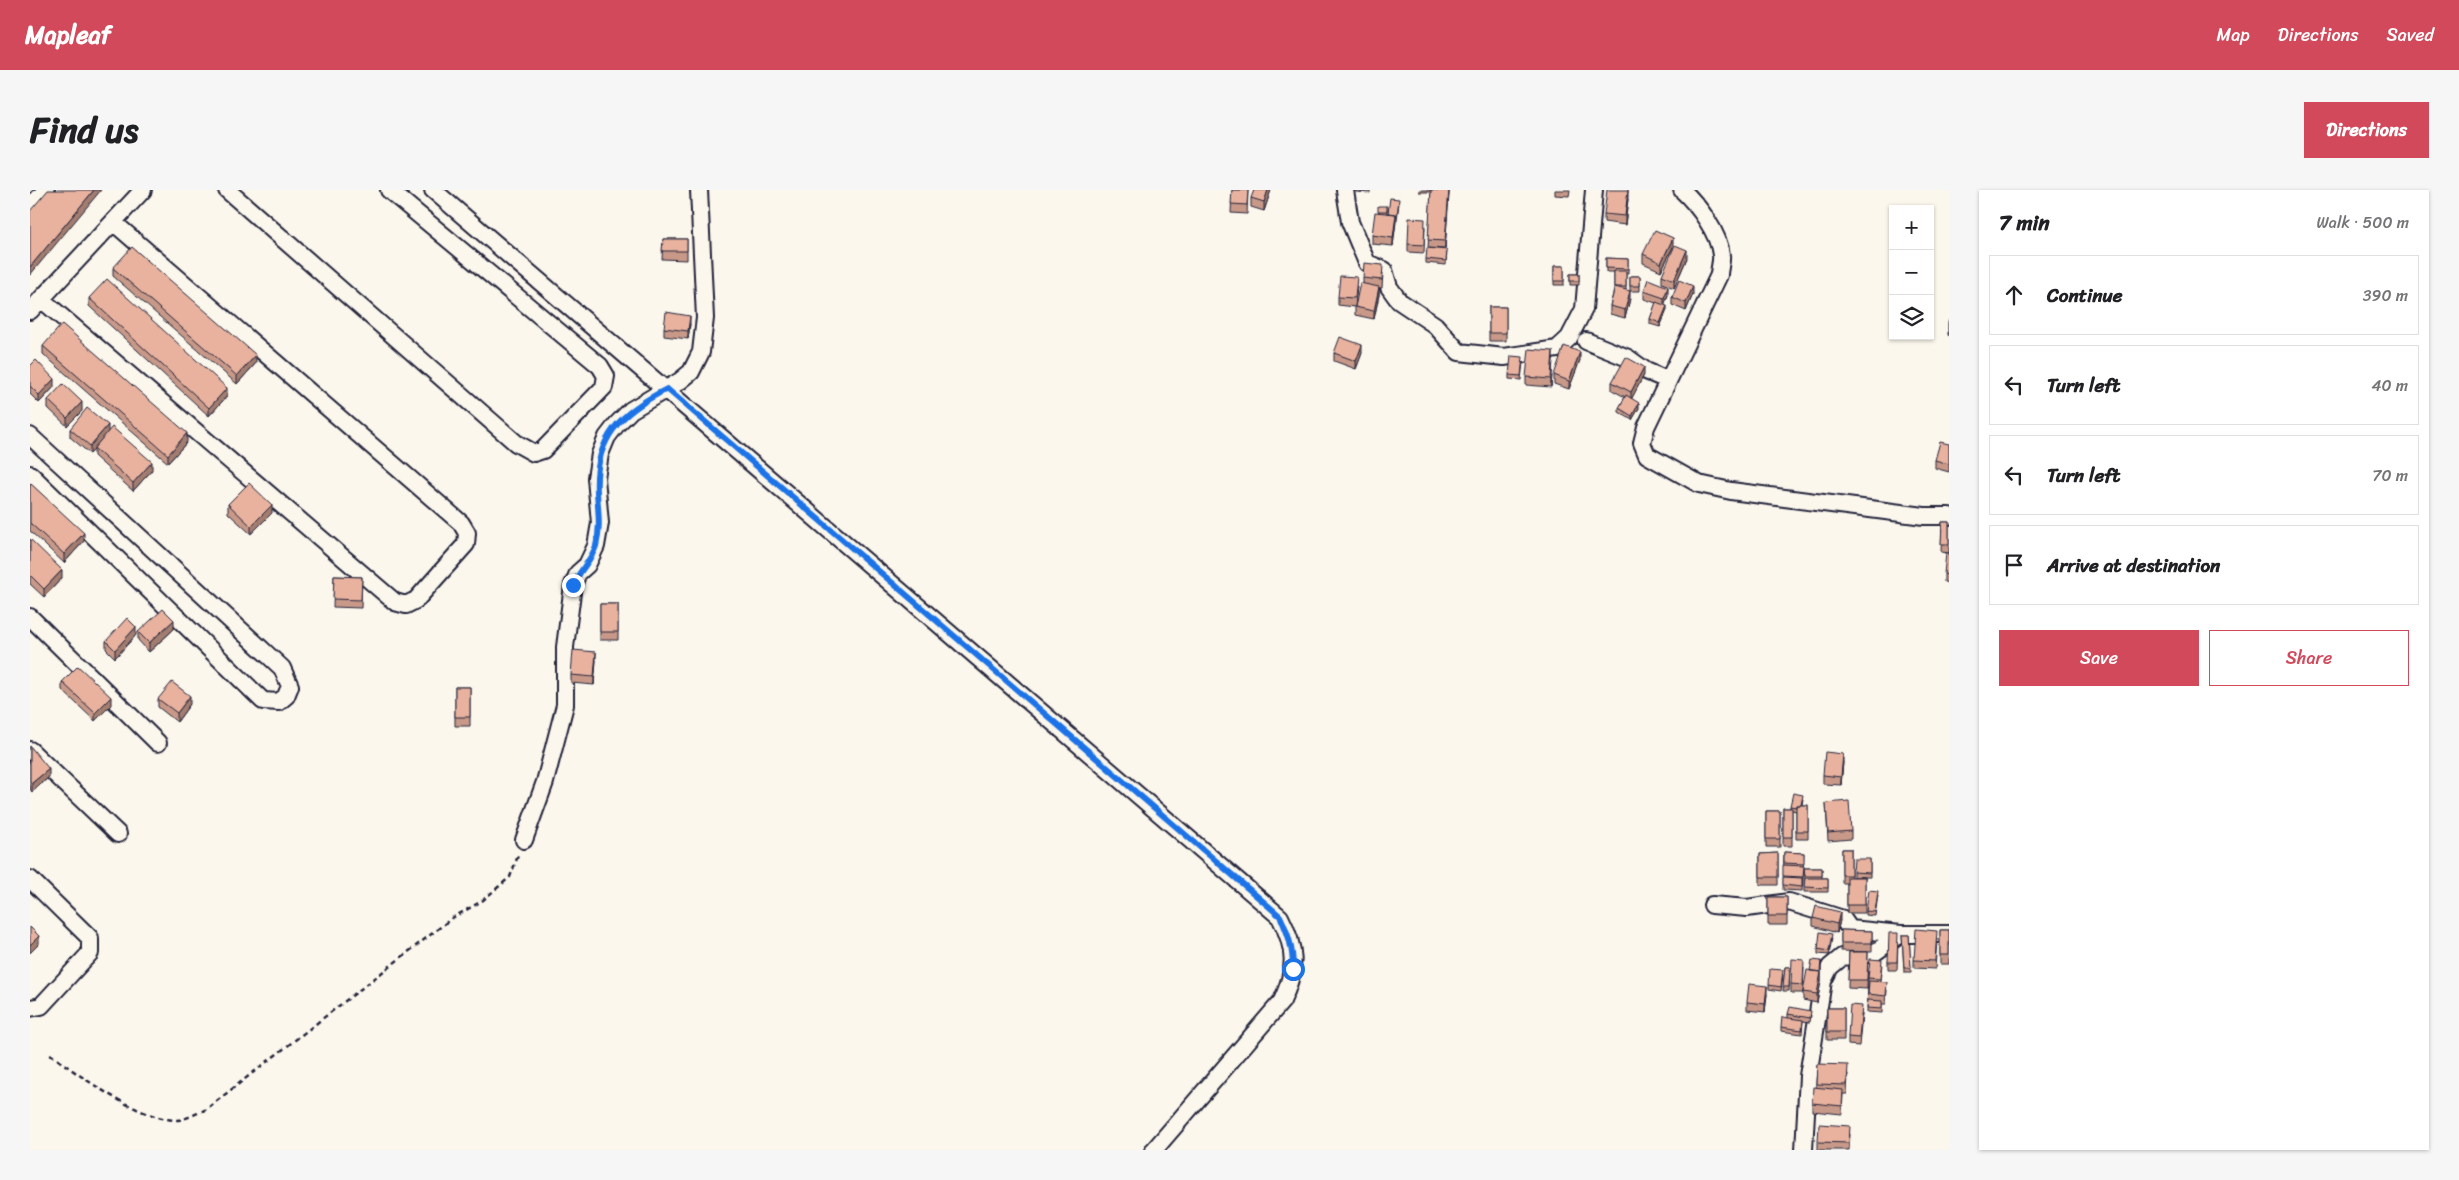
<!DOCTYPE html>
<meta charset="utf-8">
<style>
:root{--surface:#fff;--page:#f6f6f6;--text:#202124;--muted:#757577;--line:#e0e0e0;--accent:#d1495b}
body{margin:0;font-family:Sriracha,sans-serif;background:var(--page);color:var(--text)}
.controls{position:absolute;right:15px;top:15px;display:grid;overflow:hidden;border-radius:0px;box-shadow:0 1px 4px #0004}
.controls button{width:45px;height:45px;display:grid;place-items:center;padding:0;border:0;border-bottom:1px solid var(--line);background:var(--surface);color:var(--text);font:25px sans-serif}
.stop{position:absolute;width:15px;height:15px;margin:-11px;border:4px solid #1a73e8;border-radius:50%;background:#fff}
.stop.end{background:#1a73e8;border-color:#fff;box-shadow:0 1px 5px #0008}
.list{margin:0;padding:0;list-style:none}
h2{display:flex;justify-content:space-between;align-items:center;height:65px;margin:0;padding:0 20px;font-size:21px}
h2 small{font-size:16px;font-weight:400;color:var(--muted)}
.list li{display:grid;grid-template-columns:32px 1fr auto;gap:15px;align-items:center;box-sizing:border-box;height:80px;margin:0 10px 10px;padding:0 10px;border:1px solid var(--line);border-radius:0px}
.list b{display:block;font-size:19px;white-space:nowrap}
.list em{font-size:16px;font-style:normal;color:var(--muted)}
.actions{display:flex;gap:10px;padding:15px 20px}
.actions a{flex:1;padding:11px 0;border:1px solid var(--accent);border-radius:0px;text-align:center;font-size:18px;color:var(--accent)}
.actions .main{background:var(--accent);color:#fff}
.icon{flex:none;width:28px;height:28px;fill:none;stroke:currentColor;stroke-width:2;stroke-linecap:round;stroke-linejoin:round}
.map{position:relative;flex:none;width:1919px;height:960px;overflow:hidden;border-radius:0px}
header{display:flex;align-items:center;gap:30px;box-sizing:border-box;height:70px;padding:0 25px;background:var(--accent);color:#fff}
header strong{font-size:24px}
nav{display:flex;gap:28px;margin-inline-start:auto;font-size:18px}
.intro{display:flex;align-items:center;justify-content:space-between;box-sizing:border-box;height:120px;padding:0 30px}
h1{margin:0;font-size:35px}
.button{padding:12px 22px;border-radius:0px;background:var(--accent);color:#fff;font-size:18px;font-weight:700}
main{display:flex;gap:30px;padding:0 30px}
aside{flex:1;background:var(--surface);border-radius:0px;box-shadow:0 1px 4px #0004}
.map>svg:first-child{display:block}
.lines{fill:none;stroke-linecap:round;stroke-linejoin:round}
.minor-casing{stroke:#22223b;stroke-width:20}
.path{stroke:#22223b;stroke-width:2.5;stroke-dasharray:5 4;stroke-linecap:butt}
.minor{stroke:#fbf7ec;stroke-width:16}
.wall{fill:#c89988;stroke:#22223b}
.shaded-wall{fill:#a27d6f;stroke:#22223b}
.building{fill:#e8b29e;stroke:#22223b}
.route{stroke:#1a73e8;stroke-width:6}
</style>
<header>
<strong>Mapleaf</strong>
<nav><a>Map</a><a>Directions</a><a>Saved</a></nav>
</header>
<div class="intro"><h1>Find us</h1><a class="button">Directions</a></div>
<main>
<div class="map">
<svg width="1919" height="960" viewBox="0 0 1919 960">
<rect width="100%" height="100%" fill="#fbf7ec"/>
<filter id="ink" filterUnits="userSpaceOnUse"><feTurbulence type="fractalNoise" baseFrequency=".02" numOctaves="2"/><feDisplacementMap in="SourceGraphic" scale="10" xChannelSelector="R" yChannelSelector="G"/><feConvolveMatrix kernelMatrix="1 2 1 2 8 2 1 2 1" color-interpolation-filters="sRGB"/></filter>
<g filter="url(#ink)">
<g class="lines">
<g class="minor-casing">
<path id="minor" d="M 197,0 L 486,253 L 504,263 L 513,260 L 574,197 L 576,186 L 570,176 L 359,0
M 403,0 L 1250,727 C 1266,758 1267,779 1252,811 L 1124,960
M 1315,0 L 1320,32 L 1337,73 L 1354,80 L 1359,97 L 1369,111 L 1405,135 L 1429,162 L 1474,167 L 1527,159 L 1539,148 L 1554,119 L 1564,0
M 1652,0 C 1668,15 1689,43 1691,65 C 1692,71 1689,79 1689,85 L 1616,237 L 1612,253 L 1617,265 L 1669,294 L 1701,301 L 1894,326 L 1919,326
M 0,17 L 16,0
M 11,109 L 365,412 L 376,415 L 386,410 L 436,354 L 437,343 L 431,333 L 83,32
M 0,121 L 113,0
M 1556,151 L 1598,168 L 1616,181 L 1637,190
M 0,246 L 252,478 L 260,496 L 256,506 L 249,512 L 233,511 L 0,284
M 0,427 L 128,553
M 0,560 L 88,644
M 494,650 L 515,592 L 535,515 L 535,457 L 543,395 L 548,383 L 557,375 L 566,356 L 570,333 L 566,288 L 570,264 L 577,247 L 587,234 L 601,220 L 650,191 L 661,182 L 671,162 L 675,128 L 669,0
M 0,689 L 60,748 L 60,763 L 11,816 L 0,818
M 1682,715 L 1717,718 L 1759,712 L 1813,729 L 1820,739 L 1871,744
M 1774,960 L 1778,886 L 1793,791 L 1800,777 L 1812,767 L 1844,763 L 1871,744 L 1919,744"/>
</g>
<path class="path" d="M 20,864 C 52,887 106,928 146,930 C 155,930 167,923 175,920 L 422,728 L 452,711 L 480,687 L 489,663"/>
<use href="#minor" class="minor"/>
</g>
<path class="wall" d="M 1202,0 L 1218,0 L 1217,24 L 1201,23 Z
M 1241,0 L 1234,21 L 1221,17 L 1221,8 Z
M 1326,0 L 1340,0 L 1340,3 L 1326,2 Z
M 1389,0 L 1419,0 L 1415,59 L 1398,58 L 1401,2 L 1389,2 Z
M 1525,0 L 1540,0 L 1539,6 L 1525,5 Z
M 1598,9 L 1595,35 L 1574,32 L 1574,24 Z
M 1369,13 L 1367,30 L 1366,30 L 1363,56 L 1342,54 L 1342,45 L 1348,22 L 1357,16 L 1357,23 L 1358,23 Z
M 1395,37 L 1394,63 L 1378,62 L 1378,54 Z
M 633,49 L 657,49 L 657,70 L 632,69 Z
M 1643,57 L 1631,81 L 1613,73 L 1613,64 Z
M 1417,60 L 1416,75 L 1396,73 L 1396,69 Z
M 1576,68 L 1598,69 L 1598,83 L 1596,83 L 1596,100 L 1600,109 L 1595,128 L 1580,124 L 1580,116 L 1584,100 L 1584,82 L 1576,82 Z
M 1657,68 L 1644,98 L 1632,93 L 1632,85 Z
M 1524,76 L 1534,76 L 1534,95 L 1524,95 Z
M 83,78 L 226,173 L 207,194 L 83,86 Z
M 1353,83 L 1352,98 L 1349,98 L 1349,105 L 1344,129 L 1325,125 L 1325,117 L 1333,94 L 1333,88 Z
M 1540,84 L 1549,84 L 1549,95 L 1540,95 Z
M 1600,86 L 1610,86 L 1610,101 L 1600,101 Z
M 1327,96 L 1325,117 L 1308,115 L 1308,107 Z
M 1614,101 L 1638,105 L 1634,115 L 1637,120 L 1630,137 L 1620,134 L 1620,129 L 1626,113 L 1614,109 Z
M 1663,104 L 1656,121 L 1642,115 L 1642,107 Z
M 59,108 L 197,206 L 179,226 L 59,116 Z
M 1459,117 L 1476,117 L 1476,151 L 1459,151 Z
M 1919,130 L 1919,146 L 1918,145 L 1918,133 Z
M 660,134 L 658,149 L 634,146 L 634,138 Z
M 13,156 L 157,252 L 138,273 L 13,164 Z
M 1304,163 L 1332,163 L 1326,179 L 1304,171 Z
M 1523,169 L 1521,197 L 1496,195 L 1496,187 Z
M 1550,170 L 1539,199 L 1524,194 L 1524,185 Z
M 1493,172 L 1491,190 L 1479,189 L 1479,185 Z
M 0,176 L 24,197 L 9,213 L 0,204 Z
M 1614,185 L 1601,209 L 1609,218 L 1602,230 L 1589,222 L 1589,218 L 1595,207 L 1582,200 L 1582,192 Z
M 18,210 L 52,221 L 37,236 L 18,218 Z
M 40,239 L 78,242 L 122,280 L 103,301 L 64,266 L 64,260 L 60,264 L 40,247 Z
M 1919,254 L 1919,282 L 1905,278 L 1905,270 Z
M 0,293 L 54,351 L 34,373 L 0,341 Z
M 198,314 L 242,323 L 221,344 L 198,323 Z
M 1912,332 L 1919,332 L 1919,363 L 1911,362 Z
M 0,349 L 32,388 L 14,407 L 0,394 Z
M 1919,363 L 1919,393 L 1914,392 L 1914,384 Z
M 304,386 L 332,387 L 331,418 L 303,417 Z
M 570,414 L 588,414 L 588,450 L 570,450 Z
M 144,439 L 119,462 L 108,450 L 108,442 Z
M 106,445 L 85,468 L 76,459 L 76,451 Z
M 566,470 L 564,495 L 541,493 L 541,485 Z
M 32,492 L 81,515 L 65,531 L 32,500 Z
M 425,497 L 440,497 L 440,536 L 425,536 Z
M 128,509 L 160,514 L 147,532 L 128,517 Z
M 0,556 L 19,587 L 2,602 L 0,599 Z
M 1813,572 L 1811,595 L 1793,594 L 1793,585 Z
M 1773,609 L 1772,615 L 1778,615 L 1778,649 L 1766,649 L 1766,621 L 1762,620 L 1762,656 L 1753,656 L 1753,618 L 1760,618 L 1760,616 Z
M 1796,613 L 1821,641 L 1821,649 L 1798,651 Z
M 1736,621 L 1750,621 L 1750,657 L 1736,657 Z
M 1812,659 L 1821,659 L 1821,687 L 1835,687 L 1835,723 L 1817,723 L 1817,693 L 1812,693 Z
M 1754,662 L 1774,663 L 1772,701 L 1753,700 Z
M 1748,663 L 1748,695 L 1730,695 L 1730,664 Z
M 1840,669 L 1840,687 L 1823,687 L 1823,682 Z
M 1774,678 L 1792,678 L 1792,688 L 1798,688 L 1798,702 L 1774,702 Z
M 1848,705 L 1845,726 L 1836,725 L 1836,721 Z
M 1738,707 L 1757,707 L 1757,735 L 1738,735 Z
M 1783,728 L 1810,730 L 1807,743 L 1783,736 Z
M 1811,740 L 1842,741 L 1842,762 L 1811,761 Z
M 1910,740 L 1919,740 L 1919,774 L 1910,774 Z
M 1872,745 L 1879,745 L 1881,782 L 1874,782 Z
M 1802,748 L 1799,765 L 1788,764 L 1788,759 Z
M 1907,749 L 1905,779 L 1884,778 L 1884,770 Z
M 1868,752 L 1867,780 L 1858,780 L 1858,772 Z
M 1819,762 L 1838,762 L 1837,799 L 1818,798 Z
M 1852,774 L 1850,791 L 1857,800 L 1856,814 L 1852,814 L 1852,823 L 1837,822 L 1838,788 Z
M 1791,775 L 1791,791 L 1787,813 L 1773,810 L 1773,802 L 1780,781 Z
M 1755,777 L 1760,777 L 1759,801 L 1753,801 Z
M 1774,778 L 1773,803 L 1761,803 L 1761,794 Z
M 1753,785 L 1751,801 L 1739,799 L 1739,795 Z
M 1737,804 L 1735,822 L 1717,820 L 1717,812 Z
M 1797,818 L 1814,818 L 1814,850 L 1797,850 Z
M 1758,824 L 1781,825 L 1780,832 L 1773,831 L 1772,844 L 1751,841 L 1751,837 L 1758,828 Z
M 1832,824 L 1829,856 L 1818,855 L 1818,847 Z
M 1787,874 L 1818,884 L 1817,904 L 1813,904 L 1812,924 L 1782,921 L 1782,913 L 1786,897 Z
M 1820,944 L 1819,960 L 1788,960 L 1788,952 Z"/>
<path class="shaded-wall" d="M 64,0 L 71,0 L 0,85 L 0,77 Z
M 1238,0 L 1241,0 L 1234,21 L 1234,12 Z
M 1419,0 L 1419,5 L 1415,59 L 1415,51 Z
M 1598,0 L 1598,9 L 1595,35 L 1595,26 Z
M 1366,24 L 1366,32 L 1363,56 L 1363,48 Z
M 1643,48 L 1643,57 L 1631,81 L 1631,73 Z
M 1657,60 L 1657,68 L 1644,98 L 1644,90 Z
M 1663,96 L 1663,104 L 1656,121 L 1656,113 Z
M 1349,97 L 1349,105 L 1344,129 L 1344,121 Z
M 1638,97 L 1638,105 L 1634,116 L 1634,108 Z
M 1600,101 L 1600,109 L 1595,128 L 1595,120 Z
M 1637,116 L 1637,120 L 1630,137 L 1630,133 Z
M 660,126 L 660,134 L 658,149 L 658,141 Z
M 1332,155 L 1332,163 L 1326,179 L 1326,171 Z
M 1523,161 L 1523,169 L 1521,197 L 1521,189 Z
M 1550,162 L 1550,170 L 1539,199 L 1539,191 Z
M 226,165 L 226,173 L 207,194 L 207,186 Z
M 1614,177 L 1614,185 L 1601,210 L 1601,202 Z
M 24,189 L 24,197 L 9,213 L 9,205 Z
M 197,198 L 197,206 L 179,226 L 179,218 Z
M 52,212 L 52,221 L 37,236 L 37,228 Z
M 1609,213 L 1609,218 L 1602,230 L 1602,226 Z
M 78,235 L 78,243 L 64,258 L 64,260 L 60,264 L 60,256 Z
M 157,243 L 157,252 L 138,273 L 138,265 Z
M 122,272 L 122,280 L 103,301 L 103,293 Z
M 242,315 L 242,323 L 221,344 L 221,336 Z
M 54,343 L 54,351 L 34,373 L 34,364 Z
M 32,380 L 32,388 L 14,407 L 14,399 Z
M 144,430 L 144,439 L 119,462 L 119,453 Z
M 106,437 L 106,445 L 85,468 L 85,460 Z
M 566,462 L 566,470 L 564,495 L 564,487 Z
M 160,506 L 160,514 L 147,532 L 147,523 Z
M 81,507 L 81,515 L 65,531 L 65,523 Z
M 1813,564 L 1813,572 L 1811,595 L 1811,587 Z
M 19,579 L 19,587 L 2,602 L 2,593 Z
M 1810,722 L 1810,730 L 1807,743 L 1807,734 Z
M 9,746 L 9,754 L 0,763 L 0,755 Z
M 1791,771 L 1791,791 L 1787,813 L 1787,804 Z
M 1737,796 L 1737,804 L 1735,822 L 1735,814 Z"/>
<path class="building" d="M 18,0 L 64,0 L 0,77 L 0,21 Z
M 1202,0 L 1218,0 L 1217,15 L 1201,14 Z
M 1224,0 L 1238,0 L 1234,12 L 1221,8 Z
M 1401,0 L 1419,0 L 1415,51 L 1398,50 Z
M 1577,0 L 1598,0 L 1595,26 L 1574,24 Z
M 1360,8 L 1369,9 L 1367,26 L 1366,25 L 1366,24 L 1358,23 Z
M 1348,16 L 1357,16 L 1357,21 L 1348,21 Z
M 1345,22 L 1366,24 L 1363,48 L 1342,45 Z
M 1379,28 L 1395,29 L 1394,55 L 1378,54 Z
M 1625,40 L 1643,48 L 1631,73 L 1613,64 Z
M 633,49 L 657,49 L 657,61 L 632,61 Z
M 1645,55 L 1657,60 L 1644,90 L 1632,85 Z
M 102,57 L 226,165 L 207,186 L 83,78 Z
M 1397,58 L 1417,60 L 1416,71 L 1396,69 Z
M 1576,68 L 1598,69 L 1598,79 L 1576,78 Z
M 1334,73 L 1353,75 L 1352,90 L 1333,88 Z
M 1524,76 L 1534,76 L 1534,91 L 1524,91 Z
M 1584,81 L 1596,81 L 1596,97 L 1584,97 Z
M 1540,84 L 1549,84 L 1549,91 L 1540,91 Z
M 1310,86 L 1327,87 L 1325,108 L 1308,107 Z
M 1600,86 L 1610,86 L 1610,96 L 1600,96 Z
M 77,89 L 197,198 L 179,218 L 59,108 Z
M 1618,89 L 1638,97 L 1634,108 L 1614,101 Z
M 1649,90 L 1663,96 L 1656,113 L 1642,107 Z
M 1330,93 L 1349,97 L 1344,121 L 1325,117 Z
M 1585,97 L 1600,101 L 1595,120 L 1580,116 Z
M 1626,112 L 1637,116 L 1630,133 L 1620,129 Z
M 1459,117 L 1476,117 L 1476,143 L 1459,143 Z
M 636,122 L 660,126 L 658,141 L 634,138 Z
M 32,134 L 157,243 L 138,265 L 13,156 Z
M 1310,147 L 1332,155 L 1326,171 L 1304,163 Z
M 1534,156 L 1550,162 L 1539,191 L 1524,185 Z
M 1499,159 L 1523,161 L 1521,189 L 1496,187 Z
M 1481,166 L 1493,167 L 1491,186 L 1479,185 Z
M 1596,167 L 1614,177 L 1601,202 L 1582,192 Z
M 6,170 L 24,189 L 9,205 L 0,196 L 0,176 Z
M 33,194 L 52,212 L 37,228 L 18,210 Z
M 1596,205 L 1609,213 L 1602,226 L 1589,218 Z
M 57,218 L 78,235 L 60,256 L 40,239 Z
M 82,237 L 122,272 L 103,293 L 64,258 Z
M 1910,252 L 1919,254 L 1919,274 L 1905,270 Z
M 0,293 L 54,343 L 34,364 L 0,333 Z
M 219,293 L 242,315 L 221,336 L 198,314 Z
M 1912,332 L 1919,332 L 1919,354 L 1911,354 Z
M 0,349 L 32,380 L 14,399 L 0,385 Z
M 1916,363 L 1919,363 L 1919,385 L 1914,384 Z
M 304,386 L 332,387 L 331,410 L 303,409 Z
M 570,414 L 588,414 L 588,442 L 570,442 Z
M 133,419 L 144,430 L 119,453 L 108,442 Z
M 97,428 L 106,437 L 85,460 L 76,451 Z
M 543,460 L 566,462 L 564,487 L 541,485 Z
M 48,476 L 81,507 L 65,523 L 32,492 Z
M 142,492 L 160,506 L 147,523 L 128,509 Z
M 425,497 L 440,497 L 440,527 L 425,527 Z
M 0,556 L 19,579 L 2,593 L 0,591 Z
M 1795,562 L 1813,564 L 1811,587 L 1793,585 Z
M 1763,603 L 1773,605 L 1771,615 L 1766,615 L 1766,617 L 1760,616 Z
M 1819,611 L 1821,641 L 1798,643 L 1796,613 Z
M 1766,615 L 1778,615 L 1778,641 L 1766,641 Z
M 1753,618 L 1762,618 L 1762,647 L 1753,647 Z
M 1736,621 L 1750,621 L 1750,649 L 1736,649 Z
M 1812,659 L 1821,659 L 1821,685 L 1812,685 Z
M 1754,662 L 1774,663 L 1774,674 L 1754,673 Z
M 1748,663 L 1748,687 L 1730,687 L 1730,664 Z
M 1824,669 L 1840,669 L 1840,683 L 1823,682 Z
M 1753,675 L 1774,676 L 1773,687 L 1753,686 Z
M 1774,678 L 1792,678 L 1792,686 L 1775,686 Z
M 1753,687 L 1772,688 L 1772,697 L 1753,695 Z
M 1817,687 L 1835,687 L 1835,715 L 1817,715 Z
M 1775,688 L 1798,688 L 1798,698 L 1774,697 Z
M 1839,700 L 1848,701 L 1845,722 L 1836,721 Z
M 1738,707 L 1757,707 L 1757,726 L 1738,726 Z
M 1786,716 L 1810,722 L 1807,734 L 1783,728 Z
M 0,737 L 9,746 L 0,755 Z
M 1886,739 L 1907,741 L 1905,771 L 1884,770 Z
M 1811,740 L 1842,741 L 1842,753 L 1811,753 Z
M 1910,740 L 1919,740 L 1919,765 L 1910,765 Z
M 1790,742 L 1802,744 L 1799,761 L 1788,759 Z
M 1859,743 L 1868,743 L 1867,772 L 1858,772 Z
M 1872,745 L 1879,745 L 1881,778 L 1874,778 Z
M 1819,762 L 1838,762 L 1837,790 L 1818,790 Z
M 1762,769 L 1774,770 L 1773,795 L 1761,794 Z
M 1840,769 L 1852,770 L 1850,789 L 1838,788 Z
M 1782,770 L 1791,771 L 1790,782 L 1780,781 Z
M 1755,777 L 1760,777 L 1759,797 L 1753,797 Z
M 1740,779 L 1753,780 L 1751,797 L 1739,795 Z
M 1777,780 L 1791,782 L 1787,804 L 1773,802 Z
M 1839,791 L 1857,792 L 1856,806 L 1838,804 Z
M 1719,794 L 1737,796 L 1735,814 L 1717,812 Z
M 1838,810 L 1852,811 L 1852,819 L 1837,818 Z
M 1820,815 L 1832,816 L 1829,848 L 1818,847 Z
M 1760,817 L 1781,821 L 1780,828 L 1758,824 Z
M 1797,818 L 1814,818 L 1814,842 L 1797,842 Z
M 1752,827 L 1773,830 L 1772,840 L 1751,837 Z
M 1787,874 L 1818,875 L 1817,895 L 1786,894 Z
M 1783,897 L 1813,900 L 1812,916 L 1782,913 Z
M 1789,934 L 1820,936 L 1819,953 L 1788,952 Z"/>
</g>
<g class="lines" filter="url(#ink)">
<path class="route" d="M 543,395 C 549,381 561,371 566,356 C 571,337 568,321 567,302 C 564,248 591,222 637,199 L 1250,726 C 1259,745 1263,759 1263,779"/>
</g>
</svg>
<div class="controls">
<button>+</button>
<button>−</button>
<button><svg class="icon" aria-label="layers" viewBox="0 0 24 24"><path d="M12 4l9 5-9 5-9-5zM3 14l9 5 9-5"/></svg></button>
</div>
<div class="stop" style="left:1263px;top:779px"></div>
<div class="stop end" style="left:543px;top:395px"></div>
</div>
<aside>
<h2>7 min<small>Walk · 500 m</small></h2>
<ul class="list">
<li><svg class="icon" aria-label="ahead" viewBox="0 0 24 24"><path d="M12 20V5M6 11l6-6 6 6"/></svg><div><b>Continue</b></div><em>390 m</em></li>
<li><svg class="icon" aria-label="left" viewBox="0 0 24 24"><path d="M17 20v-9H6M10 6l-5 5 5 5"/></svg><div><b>Turn left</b></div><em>40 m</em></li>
<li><svg class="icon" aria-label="left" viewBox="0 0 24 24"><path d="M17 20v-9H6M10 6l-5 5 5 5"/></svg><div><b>Turn left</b></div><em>70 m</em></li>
<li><svg class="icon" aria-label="arrive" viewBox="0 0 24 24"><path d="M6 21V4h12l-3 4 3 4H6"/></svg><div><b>Arrive at destination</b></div></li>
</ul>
<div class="actions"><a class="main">Save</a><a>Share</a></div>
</aside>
</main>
